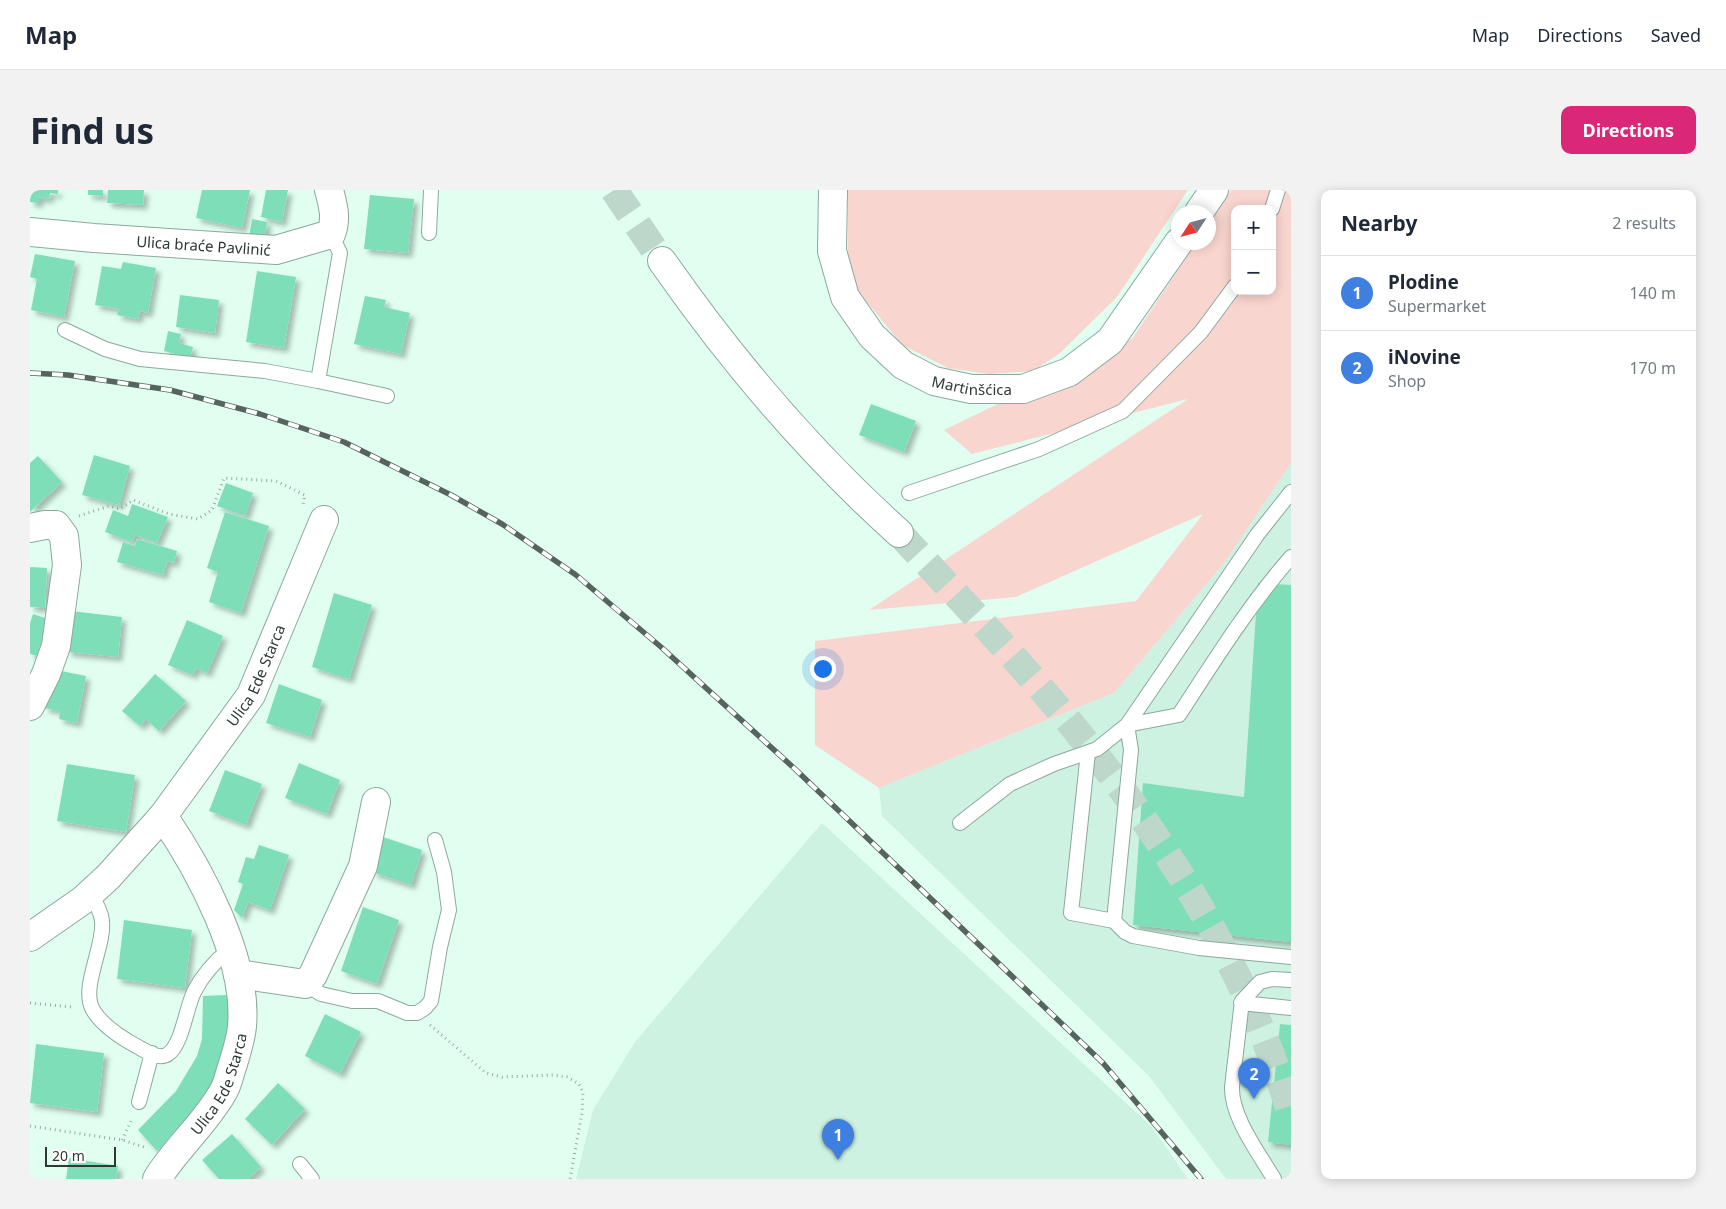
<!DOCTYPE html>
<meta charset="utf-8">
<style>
:root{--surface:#fff;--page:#f2f2f3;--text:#1f2937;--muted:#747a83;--line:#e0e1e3;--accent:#db2777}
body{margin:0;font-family:"Noto Sans",sans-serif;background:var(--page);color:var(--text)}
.controls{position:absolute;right:15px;top:15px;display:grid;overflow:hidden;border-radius:10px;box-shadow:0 2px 12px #0003}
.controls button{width:45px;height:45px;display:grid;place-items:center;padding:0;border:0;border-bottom:1px solid var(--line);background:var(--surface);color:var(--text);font:25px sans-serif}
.compass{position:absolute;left:1141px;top:15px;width:45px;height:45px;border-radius:50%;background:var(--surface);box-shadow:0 2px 12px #0003;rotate:234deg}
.scale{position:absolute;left:15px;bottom:12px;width:71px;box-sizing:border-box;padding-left:5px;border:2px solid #2e3934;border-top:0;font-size:14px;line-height:18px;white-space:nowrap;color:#2e3934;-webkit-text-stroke:4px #fff;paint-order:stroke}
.you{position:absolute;left:792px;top:478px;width:18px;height:18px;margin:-12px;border:4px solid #fff;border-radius:50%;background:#1a73e8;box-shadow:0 0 0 8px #1a73e833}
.badge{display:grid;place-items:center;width:32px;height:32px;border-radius:50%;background:var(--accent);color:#fff;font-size:16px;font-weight:700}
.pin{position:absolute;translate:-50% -41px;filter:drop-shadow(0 1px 2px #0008)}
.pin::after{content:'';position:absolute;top:26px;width:18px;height:15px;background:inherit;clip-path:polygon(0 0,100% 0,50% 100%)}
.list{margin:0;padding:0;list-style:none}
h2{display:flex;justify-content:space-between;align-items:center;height:65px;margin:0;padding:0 20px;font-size:21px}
h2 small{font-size:16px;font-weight:400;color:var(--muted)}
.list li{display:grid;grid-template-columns:32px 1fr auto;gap:15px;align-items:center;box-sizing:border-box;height:75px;padding:0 20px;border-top:1px solid var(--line)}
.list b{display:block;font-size:19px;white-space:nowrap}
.list p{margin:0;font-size:16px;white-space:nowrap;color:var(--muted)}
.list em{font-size:16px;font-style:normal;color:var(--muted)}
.map{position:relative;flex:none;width:1261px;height:989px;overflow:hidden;border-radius:10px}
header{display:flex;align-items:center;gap:30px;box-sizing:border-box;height:70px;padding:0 25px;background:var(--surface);border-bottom:1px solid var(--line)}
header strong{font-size:24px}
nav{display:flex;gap:28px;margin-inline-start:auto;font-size:18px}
.intro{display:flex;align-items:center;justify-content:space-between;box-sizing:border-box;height:120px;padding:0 30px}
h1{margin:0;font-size:35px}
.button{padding:12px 22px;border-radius:10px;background:var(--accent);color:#fff;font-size:18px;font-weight:700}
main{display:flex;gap:30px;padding:0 30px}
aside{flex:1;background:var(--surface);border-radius:10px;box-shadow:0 2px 12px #0003}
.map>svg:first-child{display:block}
.built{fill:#cdf2e1}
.green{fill:#f9d5cf;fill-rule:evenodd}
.building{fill:#7edeb8;filter:url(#shadow)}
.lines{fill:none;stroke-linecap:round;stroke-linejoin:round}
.trunk-tunnel{stroke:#bdd7cb;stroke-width:28;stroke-dasharray:28 14;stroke-linecap:butt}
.service-casing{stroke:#8ca89b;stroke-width:16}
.minor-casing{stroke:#8ca89b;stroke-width:30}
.primary-casing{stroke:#8ca89b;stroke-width:30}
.trunk-casing{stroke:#8ca89b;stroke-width:30}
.path{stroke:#95aba1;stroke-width:3;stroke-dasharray:1 4;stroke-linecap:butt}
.service{stroke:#fff;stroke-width:14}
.minor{stroke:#fff;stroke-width:28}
.primary{stroke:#fff;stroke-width:28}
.trunk{stroke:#fff;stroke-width:28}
.rail-casing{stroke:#55645d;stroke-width:5.5}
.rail{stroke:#fff;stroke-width:4;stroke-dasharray:11;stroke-linecap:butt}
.labels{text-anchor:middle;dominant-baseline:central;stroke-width:4;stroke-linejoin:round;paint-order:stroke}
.street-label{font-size:15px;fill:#2e3934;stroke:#fff}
</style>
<header>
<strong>Map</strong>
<nav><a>Map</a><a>Directions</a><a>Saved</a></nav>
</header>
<div class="intro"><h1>Find us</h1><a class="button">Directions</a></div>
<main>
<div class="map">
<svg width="1261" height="989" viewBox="0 0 1261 989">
<defs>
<filter id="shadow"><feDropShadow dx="4.5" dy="4.5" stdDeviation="2.5" flood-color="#0004"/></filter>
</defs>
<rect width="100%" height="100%" fill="#e1fff1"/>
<path class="built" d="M 1261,273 L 1261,989 L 1196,989 L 1119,886 L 852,626 L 849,598 L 1084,503 L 1195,372 Z
M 792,633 L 1122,937 L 1158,989 L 546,989 L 563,920 L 605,852 Z"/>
<path class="green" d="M 818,0 L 1158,0 L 1087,107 L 1029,164 L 1003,181 L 959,184 L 918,178 L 872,155 L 818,89 Z
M 1201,0 L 1261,0 L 1261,273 L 1195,372 L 1084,503 L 849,598 L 785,555 L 785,451 L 1106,411 L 1173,324 L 986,407 L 839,420 L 1158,209 L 942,264 L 914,240 L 1102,149 L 1166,53 L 1178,52 L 1179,34 ZM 1205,19 L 1242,19 L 1242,101 L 1205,101 Z"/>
<path class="building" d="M 0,0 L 28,0 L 28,4 L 20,3 L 19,9 L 9,7 L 9,13 L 0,12 Z
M 58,0 L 73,0 L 73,6 L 58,5 Z
M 78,0 L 114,0 L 113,15 L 77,13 Z
M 172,0 L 220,0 L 212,38 L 166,28 Z
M 236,0 L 258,0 L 252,32 L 231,27 Z
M 340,5 L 384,9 L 378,63 L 334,59 Z
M 222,29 L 237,32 L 235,50 L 219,47 Z
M 5,64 L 45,71 L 34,127 L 1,120 L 7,89 L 0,87 Z
M 93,72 L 126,78 L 118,123 L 110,121 L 108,129 L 87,125 L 89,119 L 65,115 L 72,76 L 91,79 Z
M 227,81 L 266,87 L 254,158 L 216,152 Z
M 150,105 L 189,110 L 185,143 L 146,137 Z
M 335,106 L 356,110 L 354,117 L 380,123 L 371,164 L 324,154 Z
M 138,141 L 151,144 L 149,153 L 163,157 L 160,168 L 134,161 Z
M 841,214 L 886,231 L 874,262 L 829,245 Z
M 64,265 L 100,276 L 89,315 L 52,305 Z
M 8,266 L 32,292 L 0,322 L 0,273 Z
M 196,293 L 223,303 L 215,326 L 187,316 Z
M 102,314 L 138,327 L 127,353 L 105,345 L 102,352 L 75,342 L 83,320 L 98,326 Z
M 195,322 L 239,336 L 211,423 L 179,412 L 188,382 L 177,378 Z
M 107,349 L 147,361 L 144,373 L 137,371 L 133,385 L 87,372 L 93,352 L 105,356 Z
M 0,377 L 17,378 L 15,418 L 0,417 Z
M 1228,393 L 1261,395 L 1261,752 L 1103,735 L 1113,593 L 1214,607 Z
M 304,403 L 342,415 L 319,489 L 282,477 Z
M 41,421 L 92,427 L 88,467 L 37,462 Z
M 3,424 L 18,429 L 7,466 L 0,464 L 0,433 Z
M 157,430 L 193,446 L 177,483 L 166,478 L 163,485 L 138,475 Z
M 21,479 L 56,486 L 47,533 L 29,529 L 30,521 L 14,518 Z
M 125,484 L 156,511 L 129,541 L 116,529 L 110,536 L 92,521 Z
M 249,494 L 292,510 L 280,547 L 236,533 Z
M 269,573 L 310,590 L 297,624 L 255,608 Z
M 37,574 L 105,585 L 96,642 L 27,631 Z
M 195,580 L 232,594 L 216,635 L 179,621 Z
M 353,647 L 392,660 L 381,695 L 342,682 Z
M 229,655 L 259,665 L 240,720 L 218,712 L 212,728 L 204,720 L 213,694 L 208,692 L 216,667 L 224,669 Z
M 333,717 L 369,730 L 347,794 L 311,781 Z
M 94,730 L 162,740 L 155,798 L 87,789 Z
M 197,805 L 197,849 L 186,887 L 164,920 L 127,961 L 108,940 L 146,901 L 167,866 L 172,849 L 173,806 Z
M 295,824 L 331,842 L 310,884 L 275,866 Z
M 1250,834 L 1261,835 L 1261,955 L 1238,952 Z
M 6,854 L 74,863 L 67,922 L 0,913 Z
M 248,893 L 275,919 L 242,955 L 215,929 Z
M 202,944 L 231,977 L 218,989 L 189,989 L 172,970 Z
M 39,968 L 88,976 L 86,989 L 36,989 Z"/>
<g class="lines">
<path class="trunk-tunnel" d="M 584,0 L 632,71
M 869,343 C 938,418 1010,492 1072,573 C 1153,678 1224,797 1261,925"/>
<g class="service-casing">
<path id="service" d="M 1242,19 L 1248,0
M 399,43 L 401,0
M 301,44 L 310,63 L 288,191 L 357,206
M 35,140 L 75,159 L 110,169 L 235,181 L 288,191
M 879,303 L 1009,259 L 1093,221 L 1171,142 L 1205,96
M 1058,562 L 1041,723 L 1084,731 L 1101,560 L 1097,535 L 1149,525 C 1184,471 1219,415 1261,367
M 930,633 L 980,594 L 1024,574 L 1067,559 L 1097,535 L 1227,345 L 1261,302
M 60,704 C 65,712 71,720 72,731 C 75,756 50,798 63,820 C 73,837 93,849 110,858 C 117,862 130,870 138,864 C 152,855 156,818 164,802 C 173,784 185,771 200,759
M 1084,731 L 1095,742 L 1103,746 L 1169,758 L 1261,767
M 275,794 L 291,804 L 322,811 L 348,811 L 377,823 L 387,823 L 395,818 L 401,811 L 410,757 L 419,720 L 414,682 L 405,650
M 1211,813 L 1261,818
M 109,912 L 122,863
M 270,974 L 282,989
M 1244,989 C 1229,963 1201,927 1202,897 L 1212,811 L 1230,792 L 1242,789 L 1261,790"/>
</g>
<g class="minor-casing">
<g id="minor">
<path id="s1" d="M 0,42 L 64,48 L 246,60 L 301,44 C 307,29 303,15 299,0"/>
<path d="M 0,338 L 15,335 L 26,335 L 34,346 L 37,375 L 26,456 L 16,484 L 0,516"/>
<path id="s2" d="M 0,747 L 53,710 L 78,687 L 133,626 L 221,505 L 294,330"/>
<path d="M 208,784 L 275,794 L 283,785 L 333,676 L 346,612"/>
<path id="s3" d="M 127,989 C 146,958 175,934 193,902 C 198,894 199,885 202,877 C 206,864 211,849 212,836 C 218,769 170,680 133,626"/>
</g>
</g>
<g class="primary-casing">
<g id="primary">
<path id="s4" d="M 803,0 L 802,61 L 815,107 L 842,146 L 873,175 L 904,191 L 941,199 L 993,199 L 1039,182 L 1080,151 L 1149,52"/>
<path d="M 1169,22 L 1184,0"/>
</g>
</g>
<g class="trunk-casing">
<path id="trunk" d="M 632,71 C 701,170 779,262 869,343"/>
</g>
<path class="path" d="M 49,326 L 79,316 L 90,319 L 103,310 L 139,324 L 168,329 L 182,320 L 194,288 L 246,291 L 275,305 L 273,315
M 0,813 L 42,817
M 400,835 L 456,883 L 472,887 L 523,885 L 537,887 L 549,894 L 553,902 L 552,923 L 540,989
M 0,936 L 92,950 L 117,958
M 92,950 L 102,929"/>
<use href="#service" class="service"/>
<use href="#minor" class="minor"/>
<use href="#primary" class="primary"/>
<use href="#trunk" class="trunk"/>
<g class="rail-casing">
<path id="rail" d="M 0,183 L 38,185 L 140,200 L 230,224 L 314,252 L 421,305 L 472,334 L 546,385 L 631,457 L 765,579 L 1073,873 L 1171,989"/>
</g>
<use href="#rail" class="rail"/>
</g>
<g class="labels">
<g class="street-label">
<text stroke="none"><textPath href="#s1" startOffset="174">Ulica braće Pavlinić</textPath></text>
<text stroke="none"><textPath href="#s4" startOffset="272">Martinšćica</textPath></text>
<text stroke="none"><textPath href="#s2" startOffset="350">Ulica Ede Starca</textPath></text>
<text stroke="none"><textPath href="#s3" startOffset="115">Ulica Ede Starca</textPath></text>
</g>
</g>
</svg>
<div class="controls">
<button>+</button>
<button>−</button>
</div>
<svg class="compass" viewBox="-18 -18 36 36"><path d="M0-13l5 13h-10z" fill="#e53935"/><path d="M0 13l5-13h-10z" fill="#747a83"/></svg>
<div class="scale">20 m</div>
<div class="you"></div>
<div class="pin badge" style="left:808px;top:970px;background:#3f7fe0">1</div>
<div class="pin badge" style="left:1224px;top:909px;background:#3f7fe0">2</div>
</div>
<aside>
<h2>Nearby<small>2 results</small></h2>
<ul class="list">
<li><span class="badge" style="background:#3f7fe0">1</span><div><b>Plodine</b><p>Supermarket</p></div><em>140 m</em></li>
<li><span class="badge" style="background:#3f7fe0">2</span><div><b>iNovine</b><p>Shop</p></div><em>170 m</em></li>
</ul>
</aside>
</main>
